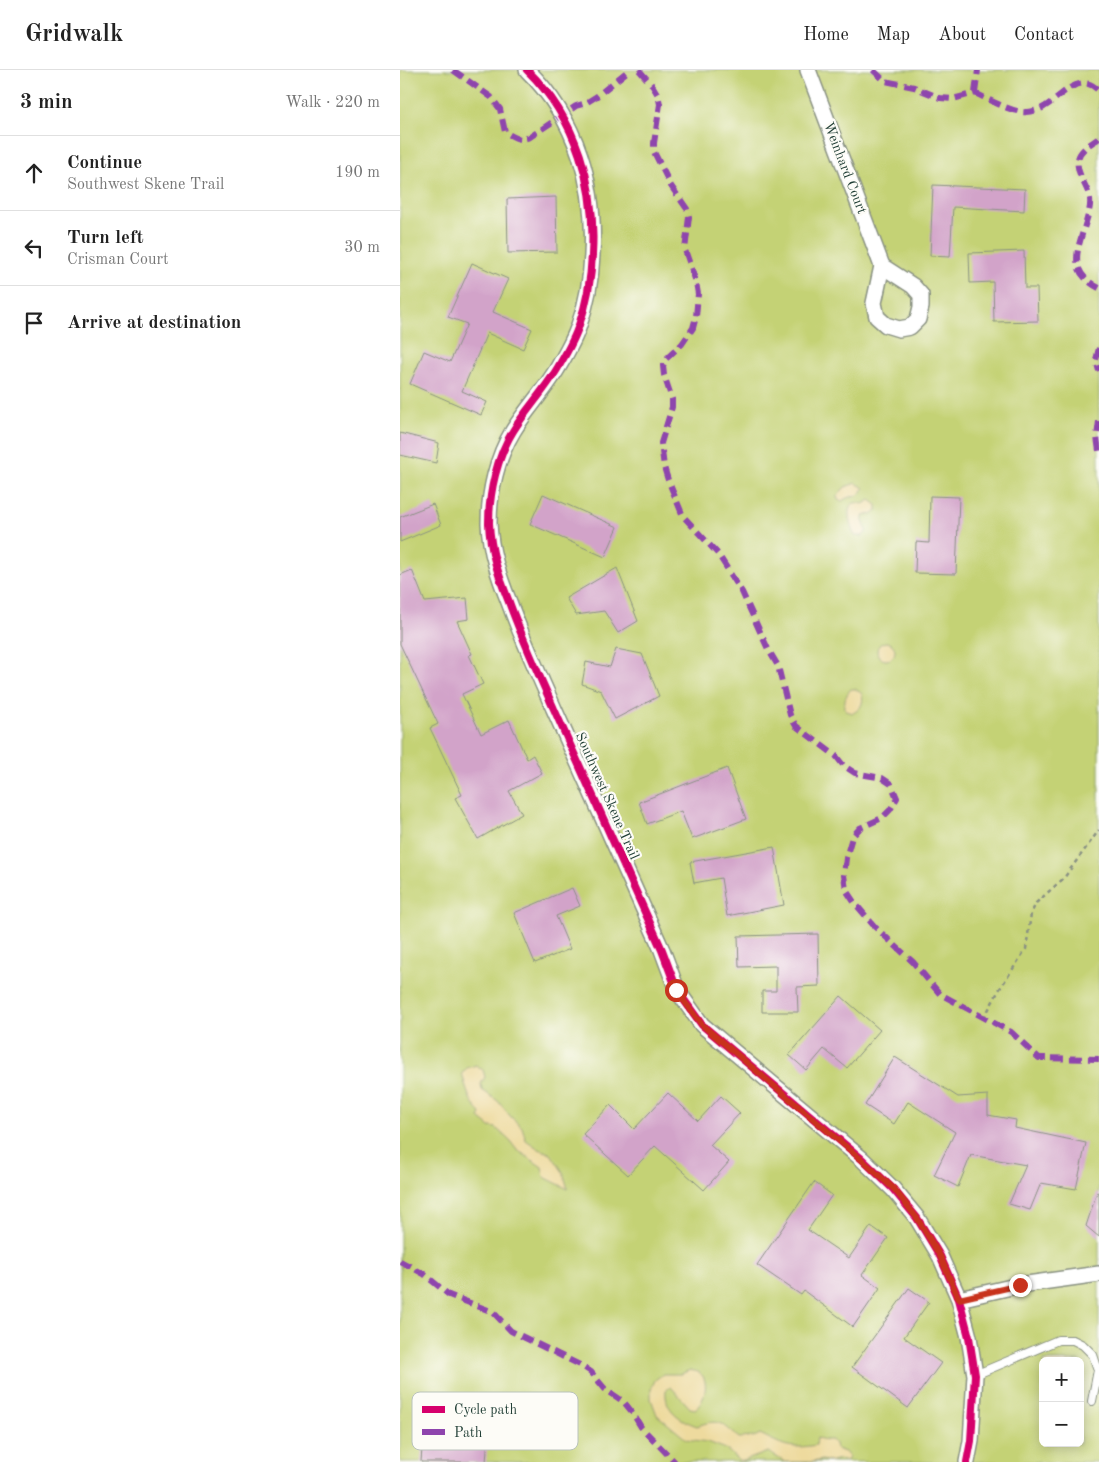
<!DOCTYPE html>
<meta charset="utf-8">
<style>
:root{--surface:#fff;--page:#f6f6f6;--text:#222;--muted:#767676;--line:#e0e0e0}
body{margin:0;font-family:"Old Standard TT",serif;background:var(--page);color:var(--text)}
.controls{position:absolute;right:15px;bottom:15px;display:grid;overflow:hidden;border-radius:8px;box-shadow:0 2px 12px #0003}
.controls button{width:45px;height:45px;display:grid;place-items:center;padding:0;border:0;border-bottom:1px solid var(--line);background:var(--surface);color:var(--text);font:25px sans-serif}
.stop{position:absolute;width:15px;height:15px;margin:-11px;border:4px solid #c8321e;border-radius:50%;background:#fff}
.stop.end{background:#c8321e;border-color:#fff;box-shadow:0 1px 5px #0008}
.list{margin:0;padding:0;list-style:none}
h2{display:flex;justify-content:space-between;align-items:center;height:65px;margin:0;padding:0 20px;font-size:21px}
h2 small{font-size:16px;font-weight:400;color:var(--muted)}
.list li{display:grid;grid-template-columns:32px 1fr auto;gap:15px;align-items:center;box-sizing:border-box;height:75px;padding:0 20px;border-top:1px solid var(--line)}
.list b{display:block;font-size:19px;white-space:nowrap}
.list p{margin:0;font-size:16px;white-space:nowrap;color:var(--muted)}
.list em{font-size:16px;font-style:normal;color:var(--muted)}
.icon{flex:none;width:28px;height:28px;fill:none;stroke:currentColor;stroke-width:2;stroke-linecap:round;stroke-linejoin:round}
.map{position:relative;flex:none;width:699px;height:1392px;overflow:hidden}
header{display:flex;align-items:center;gap:30px;box-sizing:border-box;height:70px;padding:0 25px;background:var(--surface);border-bottom:1px solid var(--line)}
header strong{font-size:24px}
nav{display:flex;gap:28px;margin-inline-start:auto;font-size:18px}
main{display:flex}
aside{flex:1;background:var(--surface)}
.map>svg:first-child{display:block}
.green{fill:#c4d274;stroke:#728854;fill-rule:evenodd}
.sand{fill:#eeda9e;stroke:#868c69}
.building{fill:#d2a3c9}
.lines{fill:none;stroke-linecap:round;stroke-linejoin:round}
.lane-casing{stroke:#8a9283;stroke-width:10}
.street-casing{stroke:#8a9283;stroke-width:18}
.path{stroke:#8a9283;stroke-width:2.5;stroke-dasharray:4 4;stroke-linecap:butt}
.lane{stroke:#fff;stroke-width:8}
.street{stroke:#fff;stroke-width:15}
.quiet{stroke:#8e44ad;stroke-width:6;stroke-dasharray:12 6;stroke-linecap:butt}
.cycleway-casing{stroke:#fdfcf7;stroke-width:11}
.cycleway{stroke:#d6006c;stroke-width:8}
.route{stroke:#c8321e;stroke-width:6}
.labels{text-anchor:middle;dominant-baseline:central;stroke-width:4.5;stroke-linejoin:round;paint-order:stroke}
.street-label{font-size:14px;fill:#1f3d34;stroke:#fdfcf7}
.key{fill:#fdfcf7;stroke:#bac3bc;stroke-width:1}
.key-label{font-size:14px;fill:#1f3d34}
</style>
<header>
<strong>Gridwalk</strong>
<nav><a>Home</a><a>Map</a><a>About</a><a>Contact</a></nav>
</header>
<main>
<aside>
<h2>3 min<small>Walk · 220 m</small></h2>
<ul class="list">
<li><svg class="icon" aria-label="ahead" viewBox="0 0 24 24"><path d="M12 20V5M6 11l6-6 6 6"/></svg><div><b>Continue</b><p>Southwest Skene Trail</p></div><em>190 m</em></li>
<li><svg class="icon" aria-label="left" viewBox="0 0 24 24"><path d="M17 20v-9H6M10 6l-5 5 5 5"/></svg><div><b>Turn left</b><p>Crisman Court</p></div><em>30 m</em></li>
<li><svg class="icon" aria-label="arrive" viewBox="0 0 24 24"><path d="M6 21V4h12l-3 4 3 4H6"/></svg><div><b>Arrive at destination</b></div></li>
</ul>
</aside>
<div class="map">
<svg width="699" height="1392" viewBox="0 0 699 1392">
<rect width="100%" height="100%" fill="#fdfcf7"/>
<filter id="ink" filterUnits="userSpaceOnUse"><feTurbulence type="fractalNoise" baseFrequency=".02" numOctaves="2"/><feDisplacementMap in="SourceGraphic" scale="10" xChannelSelector="R" yChannelSelector="G"/><feConvolveMatrix kernelMatrix="1 2 1 2 8 2 1 2 1" color-interpolation-filters="sRGB"/></filter>
<filter id="wash" filterUnits="userSpaceOnUse"><feTurbulence type="fractalNoise" baseFrequency=".0096" numOctaves="4" result="noise"/><feDisplacementMap in="SourceGraphic" scale="20" xChannelSelector="R" yChannelSelector="G"/><feGaussianBlur stdDeviation="1.12" result="paint"/><feColorMatrix in="noise" values="0 0 0 0 0 0 0 0 0 0 0 0 0 0 0 0 0 1.4 0 .05"/><feComposite in="paint" operator="in"/></filter>
<g filter="url(#wash)">
<rect width="100%" height="100%" fill="#f5e8d2"/>
<path class="green" d="M 0,0 L 699,0 L 699,1392 L 0,1392 ZM 643,1291 L 680,1291 L 680,1373 L 643,1373 Z"/>
<path class="sand" d="M 456,413 L 464,418 C 459,430 450,424 442,431 L 438,430 L 437,426 L 445,417 Z
M 470,430 L 477,435 L 477,441 L 472,445 L 465,444 C 459,451 467,455 466,462 L 463,466 L 455,466 C 449,456 442,426 463,434 Z
M477 581a9 9 0 1 1 18 0a9 9 0 1 1-18 0Z
M 451,619 L 456,619 L 462,624 C 464,633 461,639 453,643 L 446,641 C 443,632 445,626 451,619 Z
M 76,995 L 83,1000 L 85,1007 L 81,1014 L 82,1020 L 98,1031 L 111,1047 L 122,1057 L 126,1070 L 139,1079 L 151,1084 L 163,1102 L 168,1119 L 144,1107 L 142,1097 L 116,1079 L 110,1071 L 96,1058 L 90,1057 L 79,1048 L 81,1043 C 69,1033 66,1018 62,1003 L 67,998 Z
M 290,1300 C 293,1301 296,1301 298,1302 C 311,1308 305,1333 295,1339 L 290,1338 L 271,1317 L 266,1320 C 264,1340 280,1350 297,1356 C 319,1348 322,1353 339,1368 L 354,1367 L 360,1364 C 383,1375 388,1380 416,1375 L 417,1368 L 426,1370 L 432,1370 L 435,1374 L 436,1379 L 445,1382 L 449,1387 L 447,1391 L 439,1389 L 429,1392 L 422,1390 L 412,1392 L 385,1392 L 368,1382 L 344,1391 L 339,1391 L 326,1379 L 308,1372 L 286,1369 L 257,1345 L 251,1329 L 251,1319 L 255,1310 L 263,1304 L 281,1304 Z"/>
<g id="blocks">
<path class="building" d="M 533,115 L 625,119 L 624,141 L 553,137 L 550,187 L 530,186 Z
M 156,127 L 157,182 L 108,183 L 107,129 Z
M 624,181 L 625,218 L 637,218 L 638,251 L 594,252 L 593,212 L 570,213 L 569,183 Z
M 72,193 L 108,209 L 93,242 L 132,259 L 123,279 L 87,263 L 62,321 L 87,332 L 81,345 L 10,314 L 24,281 L 50,292 L 67,254 L 48,247 Z
M 0,363 L 39,373 L 36,393 L 0,385 Z
M 143,424 L 218,457 L 205,487 L 130,454 Z
M 530,426 L 559,427 L 556,504 L 515,503 L 516,472 L 529,473 Z
M 33,434 L 41,455 L 0,472 L 0,447 Z
M 217,498 L 238,551 L 218,563 L 204,541 L 176,545 L 166,528 Z
M 12,500 L 25,532 L 67,528 L 69,549 L 57,551 L 72,584 L 69,585 L 83,614 L 62,624 L 81,664 L 109,650 L 127,689 L 133,685 L 142,703 L 109,721 L 122,744 L 78,769 L 55,728 L 62,725 L 30,658 L 38,654 L 0,574 L 0,505 Z
M 216,579 L 242,584 L 259,626 L 215,649 L 201,621 L 182,614 L 186,592 L 210,597 Z
M 327,698 L 346,749 L 292,769 L 281,741 L 247,754 L 239,732 Z
M 374,777 L 384,835 L 327,846 L 321,808 L 294,813 L 290,792 Z
M 172,818 L 180,836 L 156,846 L 170,879 L 135,893 L 114,843 Z
M 418,864 L 419,916 L 397,917 L 398,942 L 362,942 L 362,921 L 376,921 L 376,896 L 339,897 L 338,866 Z
M 441,926 L 480,960 L 447,998 L 424,979 L 406,1000 L 389,985 Z
M 495,987 L 558,1027 L 588,1025 L 588,1045 L 616,1050 L 615,1058 L 686,1073 L 676,1119 L 641,1113 L 630,1140 L 609,1134 L 626,1095 L 571,1085 L 558,1117 L 534,1105 L 555,1062 L 508,1032 L 494,1054 L 465,1035 Z
M 268,1023 L 298,1051 L 321,1026 L 340,1043 L 310,1075 L 329,1092 L 304,1120 L 255,1076 L 228,1105 L 183,1064 L 210,1035 L 234,1059 Z
M 414,1112 L 432,1125 L 408,1160 L 449,1188 L 471,1156 L 488,1168 L 462,1205 L 480,1218 L 453,1257 L 404,1221 L 401,1225 L 357,1195 Z
M 697,1122 L 699,1123 L 699,1167 L 686,1156 Z
M 509,1218 L 529,1232 L 504,1267 L 541,1293 L 508,1338 L 452,1297 Z
M 24,1350 L 89,1354 L 86,1392 L 21,1392 Z"/>
</g>
</g>
<g filter="url(#ink)">
<use href="#blocks" fill-opacity="0" stroke="#8a9283" stroke-width="1"/>
<g class="lines">
<g class="lane-casing">
<path id="lane" d="M 575,1305 L 658,1270 L 673,1270 L 683,1275 L 693,1285 L 698,1300 L 692,1331"/>
</g>
<g class="street-casing">
<path id="street" d="M 127,0 C 177,49 196,116 192,185 C 191,208 187,233 179,255 C 175,268 167,282 160,294 C 147,318 127,338 113,361 C 97,387 89,422 89,453 C 90,481 99,507 109,532 C 122,568 138,603 154,639 C 190,719 226,800 262,880 L 277,920 L 302,955 L 462,1089 L 493,1119 L 517,1148 L 540,1186 L 559,1229 L 569,1267 L 575,1305 L 571,1371 L 567,1392
M 408,0 L 482,196 L 474,233 L 477,247 L 486,255 L 499,259 L 510,257 L 518,249 L 521,237 L 521,225 L 513,216 L 482,196
M 559,1229 L 620,1215 L 699,1204"/>
</g>
<path class="path" d="M 584,948 L 599,920 L 626,879 L 631,844 L 636,833 L 664,808 L 699,760"/>
<use href="#lane" class="lane"/>
<use href="#street" class="street"/>
<path class="quiet" d="M 53,0 L 91,27 L 100,39 L 105,62 C 115,68 119,71 130,67 L 176,36 L 186,33 L 197,26 L 229,0
M 239,0 L 252,15 L 258,25 L 260,34 L 254,73 L 254,82 L 271,116 L 287,139 L 289,147 L 285,180 L 296,212 L 298,224 L 296,247 L 293,258 L 282,274 L 266,289 L 263,296 L 264,305 L 272,329 L 272,337 L 261,373 L 264,397 L 268,410 L 283,446 L 318,484 L 342,522 L 368,579 L 378,596 L 390,645 L 396,656 L 436,686 L 443,695 L 455,703 L 482,708 L 491,714 L 497,728 L 490,740 L 482,748 L 460,758 L 452,767 L 446,788 L 444,805 L 446,820 L 454,832 L 475,857 L 513,892 L 540,924 L 611,962 L 639,988 L 699,989
M 473,0 L 485,11 L 514,17 L 540,28 L 553,29 L 575,23 C 585,28 616,44 626,42 C 631,42 640,40 644,37 C 661,27 680,0 699,21
M 575,23 L 578,0
M 699,68 C 691,74 680,79 678,89 C 675,103 688,116 690,129 C 691,137 688,145 686,152 C 677,181 667,201 699,218
M 699,278 L 696,290 L 699,301
M 699,351 L 697,367 L 699,381
M 0,1191 L 24,1204 L 49,1225 L 93,1242 L 111,1261 L 182,1296 L 191,1302 L 205,1319 L 224,1332 L 232,1342 L 241,1357 L 275,1392"/>
<g class="cycleway-casing">
<path id="cycleway" d="M 127,0 C 177,49 196,116 192,185 C 191,208 187,233 179,255 C 175,268 167,282 160,294 C 147,318 127,338 113,361 C 97,387 89,422 89,453 C 90,481 99,507 109,532 C 122,568 138,603 154,639 C 190,719 226,800 262,880 L 277,920 L 302,955 L 462,1089 L 493,1119 L 517,1148 L 540,1186 L 559,1229 L 569,1267 L 575,1305 L 571,1371 L 567,1392"/>
</g>
<use href="#cycleway" class="cycleway"/>
</g>
</g>
<g class="lines" filter="url(#ink)">
<path class="route" d="M 276,920 L 302,955 L 462,1090 L 494,1119 L 517,1148 L 540,1186 L 559,1229 L 620,1215"/>
</g>
<g class="labels">
<g class="street-label">
<text transform="translate(445 98) rotate(69)">Weinhard Court</text>
<text transform="translate(207 726) rotate(66)">Southwest Skene Trail</text>
</g>
</g>
<rect x="12" y="1322" width="166" height="58" rx="8" class="key"/>
<rect x="22" y="1336" width="23" height="7" fill="#d6006c"/>
<rect x="22" y="1359" width="23" height="6" fill="#8e44ad"/>
<g class="key-label">
<text x="54" y="1344">Cycle path</text>
<text x="54" y="1367">Path</text>
</g>
</svg>
<div class="controls">
<button>+</button>
<button>−</button>
</div>
<div class="stop" style="left:276px;top:920px"></div>
<div class="stop end" style="left:620px;top:1215px"></div>
</div>
</main>
